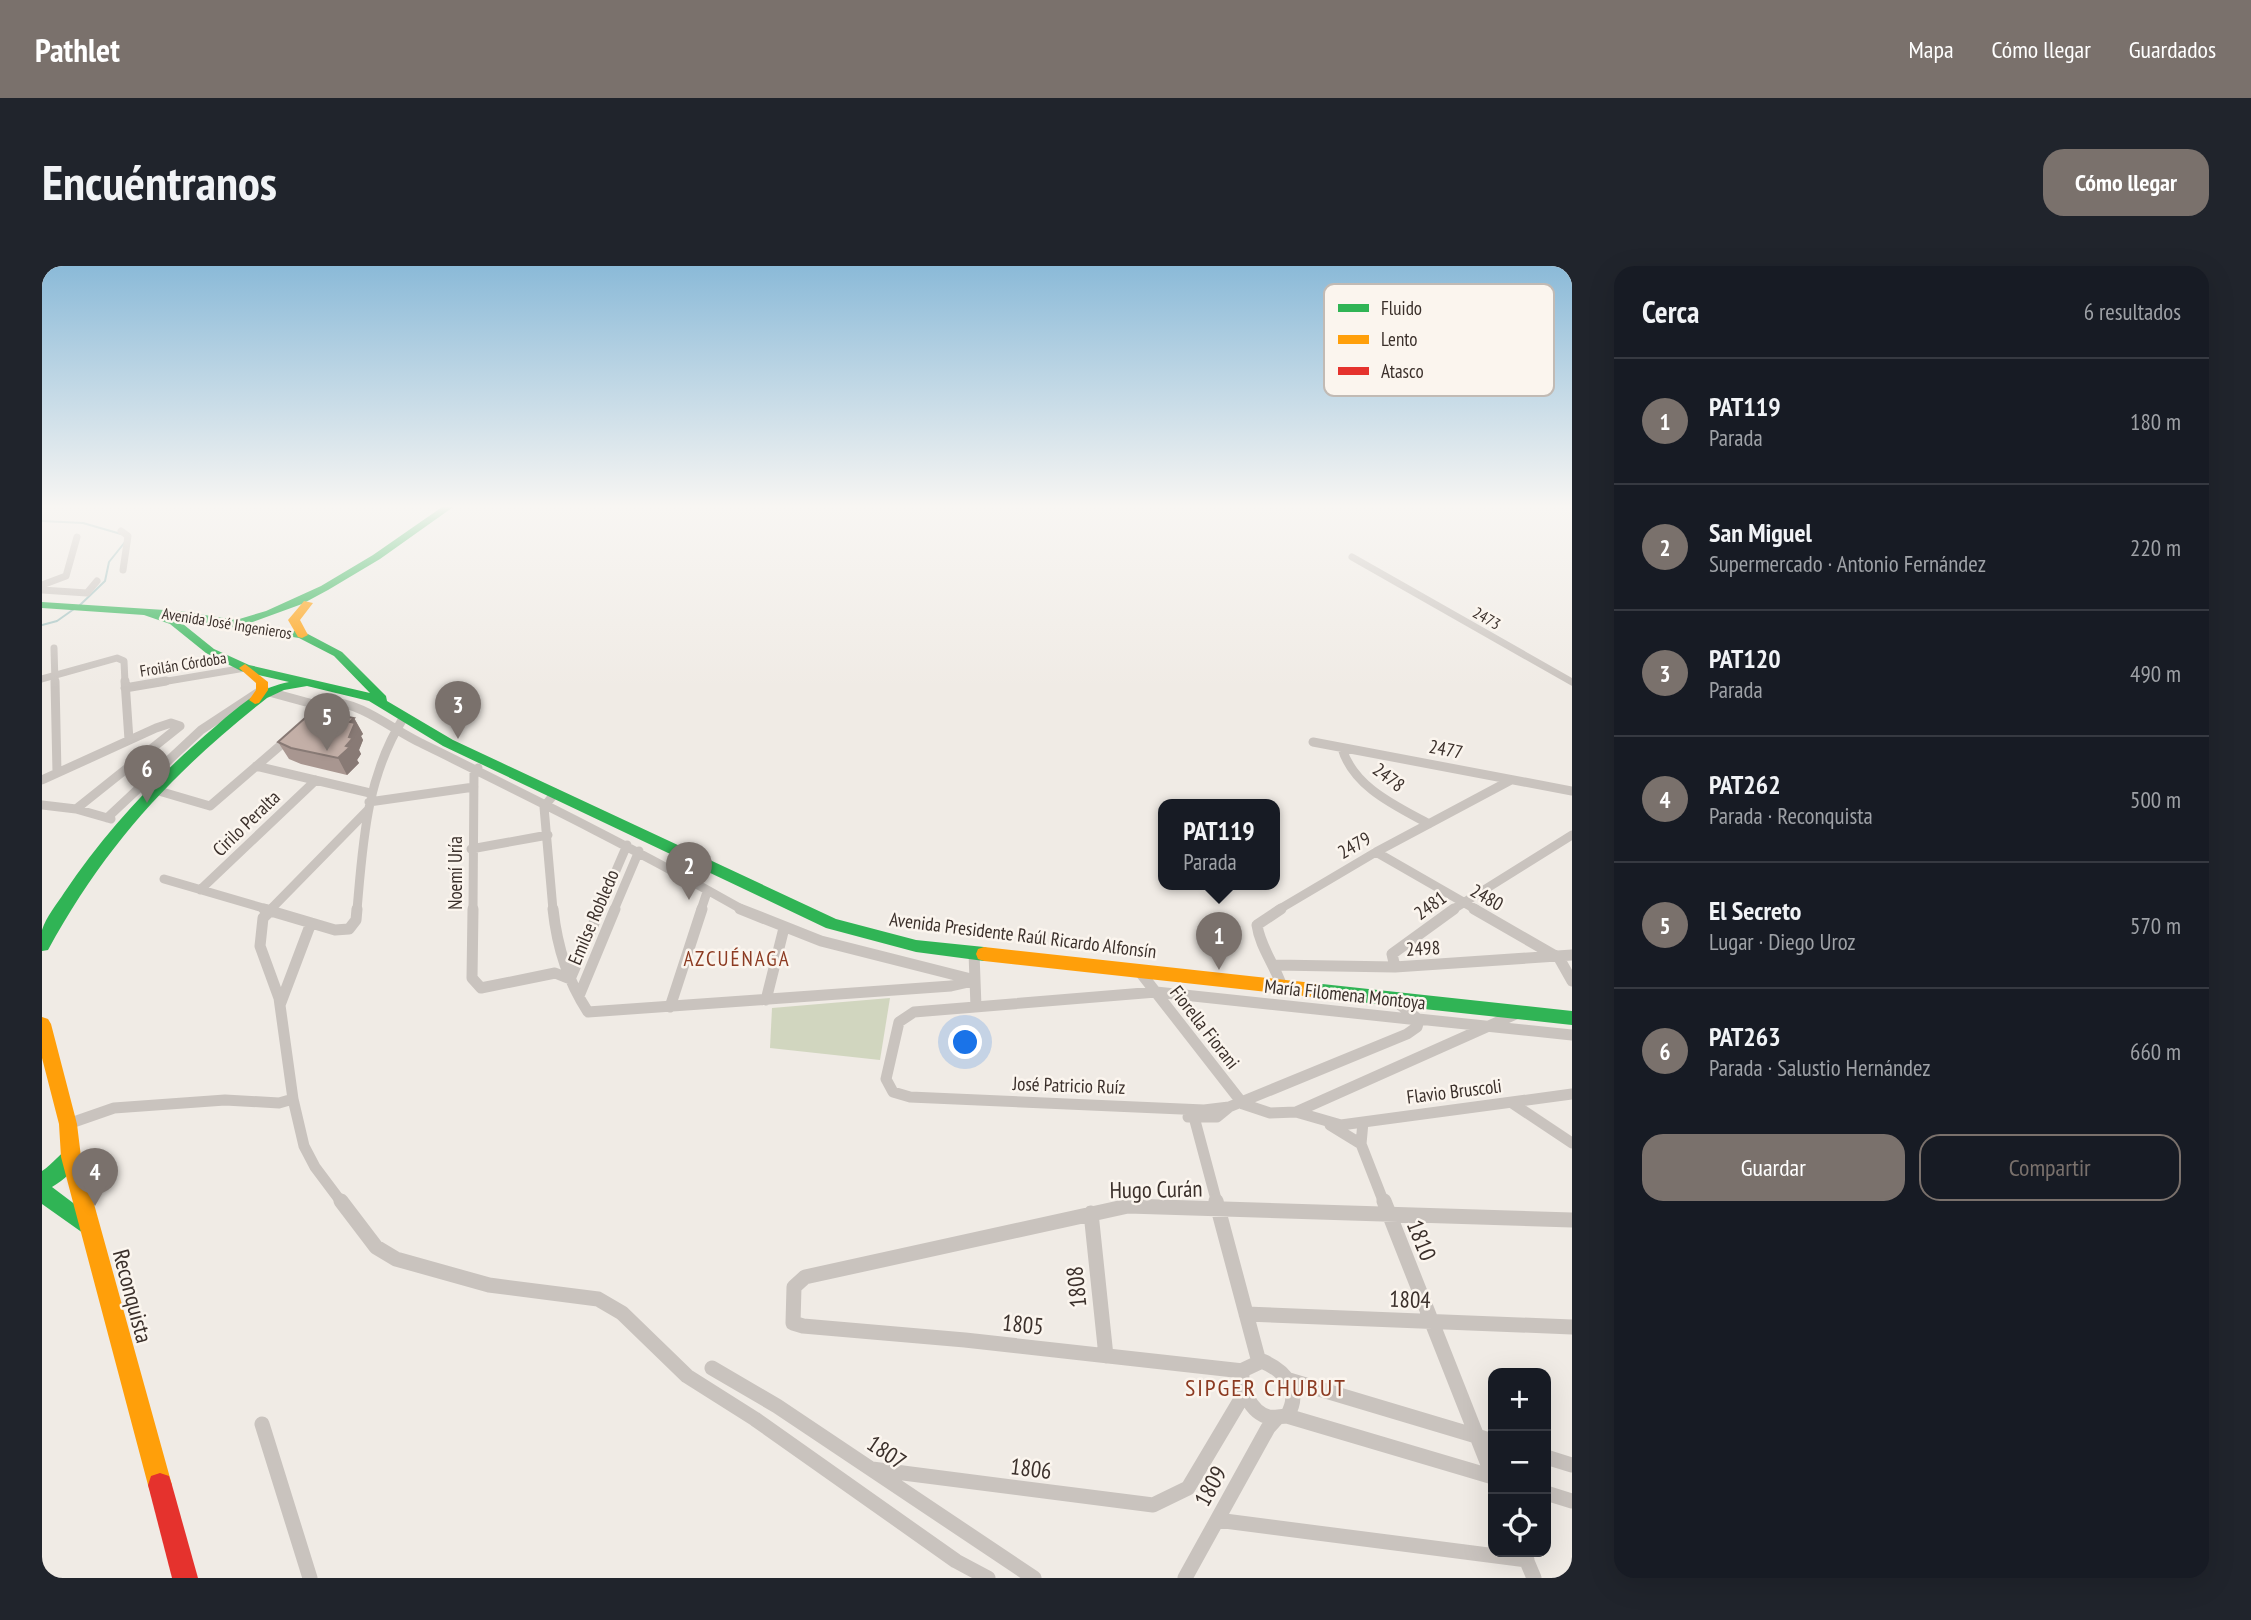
<!DOCTYPE html>
<html lang="es">
<meta charset="utf-8">
<style>
:root{--surface:#171b24;--page:#20242c;--text:#f1f3f6;--muted:#9ea1a6;--line:#363941;--accent:#7a716c}
body{margin:0;font-family:"PT Sans Narrow",sans-serif;background:var(--page);color:var(--text)}
.controls{position:absolute;right:21px;bottom:21px;display:grid;overflow:hidden;border-radius:14px;box-shadow:0 7px 28px #0002}
.controls button{width:63px;height:63px;display:grid;place-items:center;padding:0;border:0;border-bottom:2px solid var(--line);background:var(--surface);color:var(--text);font:35px sans-serif}
.you{position:absolute;left:924px;top:777px;width:24px;height:24px;margin:-18px;border:5px solid #fff;border-radius:50%;background:#1a73e8;box-shadow:0 0 0 10px #1a73e833}
.badge{display:grid;place-items:center;width:46px;height:46px;border-radius:50%;background:var(--accent);color:#fff;font-size:23px;font-weight:700}
.pin{position:absolute;translate:-50% -58px;filter:drop-shadow(0 2px 4px #0008)}
.pin::after{content:'';position:absolute;top:37px;width:24px;height:21px;background:inherit;clip-path:polygon(0 0,100% 0,50% 100%)}
.popup{position:absolute;left:1116px;top:533px;width:122px;height:91px;box-sizing:border-box;display:grid;place-content:center;border-radius:14px;background:var(--surface);filter:drop-shadow(0 2px 5px #0005);font-size:23px;white-space:nowrap;color:var(--muted)}
.popup b{font-size:26px;color:var(--text)}
.popup::after{content:'';position:absolute;left:50%;top:100%;margin-left:-14px;border:14px solid transparent;border-top-color:var(--surface)}
.list{margin:0;padding:0;list-style:none}
h2{display:flex;justify-content:space-between;align-items:center;height:91px;margin:0;padding:0 28px;font-size:30px}
h2 small{font-size:23px;font-weight:400;color:var(--muted)}
.list li{display:grid;grid-template-columns:46px 1fr auto;gap:21px;align-items:center;box-sizing:border-box;height:126px;padding:0 28px;border-top:2px solid var(--line)}
.list b{display:block;font-size:26px;white-space:nowrap}
.list p{margin:0;font-size:23px;white-space:nowrap;color:var(--muted)}
.list em{font-size:23px;font-style:normal;color:var(--muted)}
.actions{display:flex;gap:14px;padding:21px 28px}
.actions a{flex:1;padding:16px 0;border:2px solid var(--accent);border-radius:21px;text-align:center;font-size:24px;color:var(--accent)}
.actions .main{background:var(--accent);color:#fff}
.icon{flex:none;width:38px;height:38px;fill:none;stroke:currentColor;stroke-width:2;stroke-linecap:round;stroke-linejoin:round}
.map{position:relative;flex:none;width:1530px;height:1312px;overflow:hidden;border-radius:21px}
header{display:flex;align-items:center;gap:42px;box-sizing:border-box;height:98px;padding:0 35px;background:var(--accent);color:#fff}
header strong{font-size:33px}
nav{display:flex;gap:38px;margin-inline-start:auto;font-size:24px}
.intro{display:flex;align-items:center;justify-content:space-between;box-sizing:border-box;height:168px;padding:0 42px}
h1{margin:0;font-size:49px}
.button{padding:18px 32px;border-radius:21px;background:var(--accent);color:#fff;font-size:24px;font-weight:700}
main{display:flex;gap:42px;padding:0 42px}
aside{flex:1;background:var(--surface);border-radius:21px;box-shadow:0 7px 28px #0002}
.map>svg:first-child{display:block}
.green{fill:#d1d6bf}
.lines{fill:none;stroke-linecap:round;stroke-linejoin:round}
.stream{stroke:#a1c2c1;stroke-width:2}
.street-far3{stroke:#c9c3be;stroke-width:7}
.street-far2{stroke:#c9c3be;stroke-width:9}
.street-far1{stroke:#c9c3be;stroke-width:11}
.street{stroke:#c9c3be;stroke-width:15}
.fast{fill:#30b455;fill-rule:evenodd}
.slow{fill:#ff9f0a;fill-rule:evenodd}
.jam{fill:#e5322d;fill-rule:evenodd}
.wall{fill:#a89690}
.shaded-wall{fill:#887a75}
.building{fill:#c3afa7;stroke:#887a75;stroke-width:2}
.labels{text-anchor:middle;dominant-baseline:central;stroke-width:5;stroke-linejoin:round;paint-order:stroke}
.far-street-label{font-size:16px;fill:#3b302b;stroke:#fbf5ee}
.street-label{font-size:19px;fill:#3b302b;stroke:#fbf5ee}
.neighbourhood-label{font-size:21px;letter-spacing:2px;fill:#8c3b22;stroke:#fbf5ee}
.near-street-label{font-size:23px;fill:#3b302b;stroke:#fbf5ee}
.near-neighbourhood-label{font-size:24px;letter-spacing:2px;fill:#8c3b22;stroke:#fbf5ee}
.key{fill:#fbf5ee;stroke:#c1bab4;stroke-width:2}
.key-label{font-size:19px;fill:#3b302b}
</style>
<header>
<strong>Pathlet</strong>
<nav><a>Mapa</a><a>Cómo llegar</a><a>Guardados</a></nav>
</header>
<div class="intro"><h1>Encuéntranos</h1><a class="button">Cómo llegar</a></div>
<main>
<div class="map">
<svg width="1530" height="1312" viewBox="0 0 1530 1312">
<rect width="100%" height="100%" fill="#f0ebe5"/>
<path class="green" d="M 848,732 L 838,794 L 728,782 L 730,742 Z"/>
<g class="lines">
<path class="stream" d="M 0,255 L 41,257 L 79,268
M 38,339 L 63,315 L 67,296 L 83,276
M 0,359 L 15,355 L 32,343"/>
<path class="street-far3" d="M 79,265 L 86,270 L 81,304
M 1310,291 L 1530,416
M 0,319 L 24,310 L 35,271
M 0,324 L 45,327 L 55,315
M 12,382 L 13,417
M 0,413 L 75,392 L 82,395 L 83,417
M 114,417 L 203,402"/>
<path class="street-far2" d="M 13,415 L 15,507
M 83,415 L 87,474
M 83,422 L 124,415
M 227,426 L 282,441
M 267,454 L 288,436 C 319,436 351,464 379,477 C 488,531 596,584 701,644
M 1271,476 L 1530,525
M 1300,482 C 1311,521 1354,540 1387,558
M 214,500 L 328,527
M 0,514 L 114,462 L 129,457 L 138,460 L 34,543
M 110,523 L 168,540 L 247,472
M 327,536 L 432,521
M 0,539 L 34,543 L 69,553
M 65,552 L 159,464 L 220,424
M 429,583 L 506,569
M 1334,586 L 1435,644
M 122,613 L 228,644
M 158,624 L 274,514
M 228,644 L 326,544
M 315,644 C 321,576 324,511 362,451
M 431,644 L 432,505 L 436,502
M 511,644 L 502,541 L 513,527
M 557,644 L 585,579
M 572,644 L 597,585
M 659,644 L 665,626
M 1236,644 L 1334,586 L 1469,514
M 1410,644 L 1530,569"/>
<path class="street-far1" d="M 222,643 L 293,664 L 307,663 L 314,654 L 315,643
M 230,643 L 221,652 L 218,680 L 237,732 L 251,833 L 262,880 L 273,901 L 300,937
M 431,643 L 430,712 L 439,722 L 513,707 L 528,713
M 511,643 C 515,681 525,714 546,746 L 909,720 L 931,715
M 698,643 L 779,675 L 933,714
M 1239,643 L 1215,659 C 1218,681 1233,699 1240,721
M 1432,643 L 1517,692 L 1530,715
M 932,687 L 934,741
M 1233,699 L 1353,701 L 1530,689
M 1353,701 L 1350,688 L 1412,643
M 1098,706 L 1201,838
M 528,713 L 558,643
M 1114,726 L 1377,754 L 1375,761 L 1365,768 L 1187,841 L 1162,844 L 868,831 L 851,826 L 844,813 L 857,756 L 872,746 Z
M 537,730 L 573,643
M 724,734 L 742,662
M 1352,734 L 1376,753
M 238,739 L 269,657
M 628,741 L 660,643
M 1376,753 L 1530,769
M 1470,837 L 1530,877
M 1201,838 L 1228,847 L 1254,846 L 1476,747
M 1254,846 L 1299,859 L 1530,828
M 1146,851 L 1175,851 L 1186,842
M 1152,851 L 1175,937
M 26,858 L 72,842 L 183,834 L 237,837 L 251,833
M 1288,859 L 1319,878 L 1321,856
M 1319,878 L 1342,937"/>
<path class="street" d="M 299,935 L 334,981 L 354,993 L 447,1019 L 556,1033 L 580,1047 L 645,1110 L 713,1153 L 914,1295 L 946,1312
M 1174,935 L 1217,1096
M 1342,935 L 1451,1211
M 1049,947 L 1064,1090
M 1204,1048 L 1530,1061
M 1220,1095 C 1244,1105 1260,1125 1245,1150 C 1240,1150 1232,1152 1227,1151 C 1209,1147 1196,1120 1201,1104 Z
M 670,1102 L 735,1140 L 992,1312
M 1201,1105 L 923,1074 L 761,1060 L 751,1057 L 752,1021 L 763,1011 L 1086,940 L 1530,954
M 1247,1114 L 1451,1175
M 1245,1150 L 1451,1211
M 220,1158 L 268,1312
M 1504,1191 L 1530,1199
M 830,1203 L 1111,1239 L 1146,1222 L 1202,1128
M 1504,1227 L 1530,1235
M 1175,1254 L 1485,1294
M 1481,1286 L 1492,1312
M 1143,1312 L 1226,1162 L 1235,1152"/>
<path class="fast" d="M 403,239 L 414,239 L 338,293 L 286,324 L 260,338 L 208,357 L 264,367 L 300,386 L 344,430 L 345,435 L 411,474 L 794,653 L 874,674 L 942,681 L 948,683 L 950,688 L 948,693 L 942,695 L 874,686 L 784,662 L 401,480 L 327,435 L 265,420 L 242,424 L 225,432 C 131,506 64,578 6,684 L 0,685 C 0,679 0,670 0,664 C 4,651 15,638 22,627 C 65,563 116,509 174,460 C 196,441 218,421 247,416 L 199,405 L 164,387 L 128,358 L 102,349 L 0,342 L 0,336 L 138,345 L 194,354 L 224,345 L 279,320 L 331,289 ZM 128,351 L 257,372 L 292,390 L 328,427 L 207,399 L 172,383 L 136,354 Z
M 1271,717 L 1530,745 L 1530,759 L 1271,731 L 1265,729 L 1263,724 L 1265,719 Z
M 29,882 L 36,884 L 39,891 C 32,905 23,913 10,921 L 55,955 L 58,962 L 55,969 L 48,972 L 0,938 L 0,905 C 11,898 18,886 29,882 Z"/>
<path class="slow" d="M 262,335 L 271,337 L 258,354 L 266,369 L 260,372 L 256,371 L 246,354 Z
M 203,398 L 226,416 L 226,424 L 217,437 L 213,438 L 207,434 L 214,424 L 214,417 L 197,402 Z
M 942,681 L 1271,717 L 1277,719 L 1279,724 L 1277,729 L 1271,731 L 942,695 L 936,693 L 934,688 L 936,683 Z
M 0,751 L 6,753 L 9,758 L 35,858 L 39,891 L 130,1219 L 127,1228 L 118,1231 L 109,1228 L 106,1219 L 19,891 L 17,858 L 0,792 Z"/>
<path class="jam" d="M 118,1207 L 127,1210 L 130,1219 L 156,1312 L 130,1312 L 106,1219 L 109,1210 Z"/>
</g>
<path class="wall" d="M 312,452 L 321,468 L 319,470 L 321,474 L 317,484 L 319,488 L 315,494 L 317,497 L 305,509 L 259,498 L 247,493 L 236,476 Z"/>
<path class="shaded-wall" d="M 312,452 L 321,468 L 319,470 L 321,474 L 317,484 L 319,488 L 315,494 L 317,497 L 305,509 L 296,492 L 304,480 L 307,471 L 308,456 Z"/>
<path class="building" d="M 272,444 L 312,452 L 308,456 L 313,457 L 307,471 L 311,472 L 304,480 L 308,481 L 296,492 L 249,482 L 236,476 Z"/>
<linearGradient id="sky" x2="0" y2="1"><stop stop-color="#8bbad8"/><stop offset="0.57" stop-color="#f8f6f3"/><stop offset="1" stop-color="#f8f6f3" stop-opacity="0"/></linearGradient>
<rect width="1530" height="422" fill="url(#sky)"/>
<g class="labels">
<g class="far-street-label">
<text transform="translate(1445 352) rotate(30)">2473</text>
<text transform="translate(185 357) rotate(9)">Avenida José Ingenieros</text>
<text transform="translate(141 398) rotate(-9)">Froilán Córdoba</text>
</g>
<g class="street-label">
<text transform="translate(1404 483) rotate(11)">2477</text>
<text transform="translate(1347 511) rotate(37)">2478</text>
<text transform="translate(204 557) rotate(-44)">Cirilo Peralta</text>
<text transform="translate(1312 579) rotate(-30)">2479</text>
<text transform="translate(413 607) rotate(-90)">Noemí Uría</text>
<text transform="translate(1445 631) rotate(29)">2480</text>
<text transform="translate(1388 639) rotate(-36)">2481</text>
<text transform="translate(551 651) rotate(-67)">Emilse Robledo</text>
<text transform="translate(981 669) rotate(7)">Avenida Presidente Raúl Ricardo Alfonsín</text>
<text transform="translate(1381 682) rotate(-3)">2498</text>
<text transform="translate(1303 728) rotate(6)">María Filomena Montoya</text>
<text transform="translate(1163 761) rotate(52)">Fiorella Fiorani</text>
<text transform="translate(1027 819) rotate(2)">José Patricio Ruíz</text>
<text transform="translate(1412 825) rotate(-7)">Flavio Bruscoli</text>
</g>
<g class="neighbourhood-label">
<text x="695" y="692">AZCUÉNAGA</text>
</g>
<g class="near-street-label">
<text transform="translate(1114 923) rotate(-1)">Hugo Curán</text>
<text transform="translate(1380 974) rotate(68)">1810</text>
<text transform="translate(1034 1021) rotate(-96)">1808</text>
<text transform="translate(91 1030) rotate(75)">Reconquista</text>
<text transform="translate(1368 1033) rotate(2)">1804</text>
<text transform="translate(981 1058) rotate(6)">1805</text>
<text transform="translate(845 1186) rotate(34)">1807</text>
<text transform="translate(989 1202) rotate(7)">1806</text>
<text transform="translate(1168 1220) rotate(-61)">1809</text>
</g>
<g class="near-neighbourhood-label">
<text x="1224" y="1121">SIPGER CHUBUT</text>
</g>
</g>
<rect x="1282" y="18" width="230" height="112" rx="10" class="key"/>
<rect x="1296" y="38" width="31" height="8" fill="#30b455"/>
<rect x="1296" y="69" width="31" height="9" fill="#ff9f0a"/>
<rect x="1296" y="101" width="31" height="8" fill="#e5322d"/>
<g class="key-label">
<text x="1339" y="49">Fluido</text>
<text x="1339" y="80">Lento</text>
<text x="1339" y="112">Atasco</text>
</g>
</svg>
<div class="controls">
<button>+</button>
<button>−</button>
<button><svg class="icon" aria-label="locate" viewBox="0 0 24 24"><circle cx="12" cy="12" r="6"/><path d="M12 2v4M12 18v4M2 12h4M18 12h4"/></svg></button>
</div>
<div class="you"></div>
<div class="pin badge" style="left:1177px;top:704px">1</div>
<div class="popup"><b>PAT119</b>Parada</div>
<div class="pin badge" style="left:647px;top:634px">2</div>
<div class="pin badge" style="left:416px;top:473px">3</div>
<div class="pin badge" style="left:53px;top:940px">4</div>
<div class="pin badge" style="left:285px;top:485px">5</div>
<div class="pin badge" style="left:105px;top:537px">6</div>
</div>
<aside>
<h2>Cerca<small>6 resultados</small></h2>
<ul class="list">
<li><span class="badge">1</span><div><b>PAT119</b><p>Parada</p></div><em>180 m</em></li>
<li><span class="badge">2</span><div><b>San Miguel</b><p>Supermercado · Antonio Fernández</p></div><em>220 m</em></li>
<li><span class="badge">3</span><div><b>PAT120</b><p>Parada</p></div><em>490 m</em></li>
<li><span class="badge">4</span><div><b>PAT262</b><p>Parada · Reconquista</p></div><em>500 m</em></li>
<li><span class="badge">5</span><div><b>El Secreto</b><p>Lugar · Diego Uroz</p></div><em>570 m</em></li>
<li><span class="badge">6</span><div><b>PAT263</b><p>Parada · Salustio Hernández</p></div><em>660 m</em></li>
</ul>
<div class="actions"><a class="main">Guardar</a><a>Compartir</a></div>
</aside>
</main>
